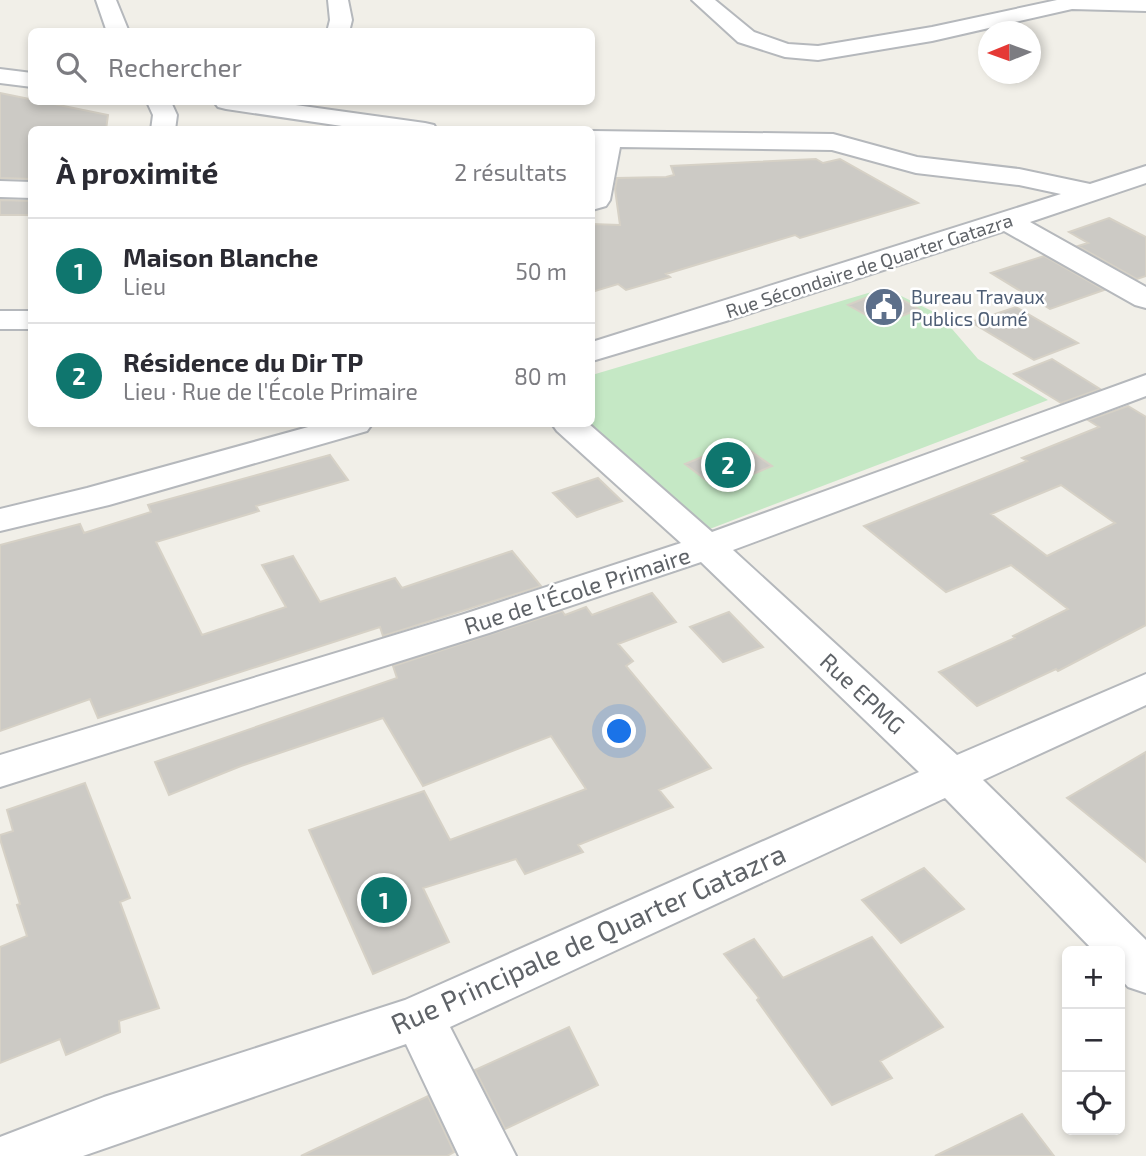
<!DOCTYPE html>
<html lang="fr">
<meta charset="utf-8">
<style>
:root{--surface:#fff;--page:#f7f7f7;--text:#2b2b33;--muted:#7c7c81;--line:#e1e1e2;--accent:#0f766e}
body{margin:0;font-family:"Exo 2",sans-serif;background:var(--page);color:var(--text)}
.controls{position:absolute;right:21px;bottom:21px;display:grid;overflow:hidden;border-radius:10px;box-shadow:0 4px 10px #0003}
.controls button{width:63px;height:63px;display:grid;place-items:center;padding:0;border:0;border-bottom:2px solid var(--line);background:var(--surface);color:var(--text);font:35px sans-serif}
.compass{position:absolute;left:978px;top:21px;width:63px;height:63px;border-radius:50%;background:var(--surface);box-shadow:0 4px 10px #0003;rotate:269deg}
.you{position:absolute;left:620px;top:732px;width:24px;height:24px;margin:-18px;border:5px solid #fff;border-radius:50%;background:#1a73e8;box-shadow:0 0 0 10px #1a73e833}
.badge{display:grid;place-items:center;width:46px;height:46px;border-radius:50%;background:var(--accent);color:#fff;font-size:23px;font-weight:700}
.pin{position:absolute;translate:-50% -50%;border:4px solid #fff;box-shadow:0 2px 7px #0006}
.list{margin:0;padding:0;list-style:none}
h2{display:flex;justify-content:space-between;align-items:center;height:91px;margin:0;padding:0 28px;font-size:30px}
h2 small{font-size:23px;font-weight:400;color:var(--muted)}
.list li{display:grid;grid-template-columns:46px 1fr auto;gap:21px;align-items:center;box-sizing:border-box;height:105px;padding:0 28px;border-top:2px solid var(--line)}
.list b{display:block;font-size:26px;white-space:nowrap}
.list p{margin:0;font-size:23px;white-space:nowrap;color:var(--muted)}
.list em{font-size:23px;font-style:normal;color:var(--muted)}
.icon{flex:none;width:38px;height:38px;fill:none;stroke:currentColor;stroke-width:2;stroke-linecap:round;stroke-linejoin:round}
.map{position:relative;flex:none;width:1146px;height:1156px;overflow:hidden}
.search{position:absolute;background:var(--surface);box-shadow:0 4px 10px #0003;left:28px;top:28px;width:567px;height:77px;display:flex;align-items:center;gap:18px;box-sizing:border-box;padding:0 24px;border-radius:10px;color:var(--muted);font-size:26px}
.panel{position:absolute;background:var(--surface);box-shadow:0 4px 10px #0003;left:28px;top:126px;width:567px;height:301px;border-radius:10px}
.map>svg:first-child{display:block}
.green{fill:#c5e8c5}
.building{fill:#cccac5;stroke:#d6d1c6;stroke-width:2;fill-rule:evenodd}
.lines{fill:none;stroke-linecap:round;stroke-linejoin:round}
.street-casing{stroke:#b5b8bc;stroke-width:4}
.street{fill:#fff;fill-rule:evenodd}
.labels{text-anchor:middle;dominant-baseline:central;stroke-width:5;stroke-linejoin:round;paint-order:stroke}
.far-street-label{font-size:19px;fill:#5f6368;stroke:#fff}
.far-service-label{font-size:19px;fill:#4e5e75;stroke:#fff;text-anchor:start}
.street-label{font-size:23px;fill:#5f6368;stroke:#fff}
.near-street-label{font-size:28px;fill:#5f6368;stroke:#fff}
</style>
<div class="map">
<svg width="1146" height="1156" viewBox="0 0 1146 1156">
<rect width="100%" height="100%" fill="#f1efe8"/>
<path class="green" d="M 885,288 L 940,315 L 978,359 L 1048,400 L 707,530 L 579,424 L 592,424 L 592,375 Z"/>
<path class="building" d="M 0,93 L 108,115 L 106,130 L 32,130 L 32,179 L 0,178 Z
M 816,159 L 823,163 L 840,159 L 918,203 L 800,238 L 795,235 L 666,274 L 670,277 L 626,290 L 618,284 L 592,292 L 592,224 L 620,225 L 615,189 L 617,178 L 666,177 L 674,175 L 671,166 Z
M 0,200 L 32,201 L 32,215 L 0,215 Z
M 1109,218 L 1146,237 L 1146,276 L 1137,279 L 1078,246 L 1088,243 L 1069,232 Z
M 1044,256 L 1104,290 L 1050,309 L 991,273 Z
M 885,290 L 919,309 L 882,324 L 848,305 Z
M 1016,307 L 1078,343 L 1034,360 L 971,322 Z
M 1052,359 L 1100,389 L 1061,403 L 1014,374 Z
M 1128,406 L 1146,417 L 1146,625 L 1058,671 L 1056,669 L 977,706 L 939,672 L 1015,638 L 1013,636 L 1068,609 L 1011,565 L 946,592 L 864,526 L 1027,461 L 1022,458 L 1099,427 L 1088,420 ZM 1061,485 L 1115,523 L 1047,556 L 991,514 Z
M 738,442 L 772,466 L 718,489 L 685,464 Z
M 330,455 L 348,480 L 256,506 L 259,511 L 156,542 L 202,635 L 286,607 L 262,565 L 293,556 L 320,602 L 395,578 L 402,588 L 512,551 L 541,586 L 383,636 L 380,627 L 98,718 L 90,699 L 0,731 L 0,545 L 80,524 L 84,533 L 151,512 L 148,505 Z
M 598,478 L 622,501 L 577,517 L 553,493 Z
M 652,593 L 676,622 L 618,644 L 633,661 L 626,666 L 711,768 L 659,790 L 673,807 L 578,845 L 583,852 L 525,874 L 516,859 L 423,888 L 449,942 L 373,974 L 309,830 L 424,791 L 450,840 L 586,789 L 551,736 L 423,786 L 383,718 L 241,766 L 169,795 L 155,762 L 397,678 L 393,666 L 562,611 L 565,615 L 586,607 L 592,615 Z
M 729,612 L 763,647 L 723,662 L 690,627 Z
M 1146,752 L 1146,862 L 1067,798 Z
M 85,783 L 130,898 L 120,902 L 159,1008 L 119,1021 L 120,1032 L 66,1055 L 60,1039 L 0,1063 L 0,947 L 27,936 L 17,905 L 20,904 L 0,839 L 0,835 L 13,831 L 7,810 Z
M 924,868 L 964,909 L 901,943 L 862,900 Z
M 872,937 L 943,1027 L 880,1061 L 892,1078 L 832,1105 L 757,1000 L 759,998 L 724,954 L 754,939 L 783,978 Z
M 569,1027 L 598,1085 L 505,1129 L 475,1070 Z
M 428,1096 L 454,1152 L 447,1156 L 301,1156 Z
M 1022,1114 L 1054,1156 L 935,1156 Z"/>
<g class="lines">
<g class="street-casing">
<path id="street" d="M 96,0 L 116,0 L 129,32 L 107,32 Z
M 328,0 L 348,0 L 352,20 L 349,32 L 327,32 L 330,20 Z
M 692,0 L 715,0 L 754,32 L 788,44 L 818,46 L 932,27 L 1057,0 L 1146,0 L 1146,11 L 1072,9 L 932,41 L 818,60 L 785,57 L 738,42 Z
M 0,69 L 32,73 L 32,87 L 0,83 Z
M 147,102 L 171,102 L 177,115 L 175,130 L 151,130 L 153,115 Z
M 214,102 L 274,102 L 425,123 L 434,125 L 437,130 L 369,130 L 226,109 L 218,107 Z
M 592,131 L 833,134 L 917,157 L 1019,169 L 1090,184 L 1146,166 L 1146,183 L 1030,222 L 1146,287 L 1146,308 L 1135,305 L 1004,231 L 726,321 L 592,361 L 592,342 L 1061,194 L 1019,185 L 916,173 L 832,150 L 620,147 L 610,200 L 606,206 L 592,210 L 592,161 L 595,147 L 592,146 Z
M 0,181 L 32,182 L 32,198 L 0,197 Z
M 0,311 L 32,311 L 32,329 L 0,329 Z
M 1146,375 L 1146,396 L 733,550 L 957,755 L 1146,674 L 1146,705 L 983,780 L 1146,940 L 1146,993 L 1128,987 L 1120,978 L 1120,951 L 1094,951 L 945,798 L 450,1027 L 516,1156 L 459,1156 L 406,1044 L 83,1156 L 0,1156 L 0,1137 L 104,1097 L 405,1000 L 919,772 L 701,562 L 489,633 L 0,787 L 0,755 L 461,615 L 681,543 L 557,431 L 552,424 L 589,424 L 712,532 Z
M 319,424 L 372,424 L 367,431 L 109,505 L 0,531 L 0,509 L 87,488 Z"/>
</g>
<use href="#street" class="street"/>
</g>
<defs>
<g id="civic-disc" transform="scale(2.0125)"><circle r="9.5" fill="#5c6f8a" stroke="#fff"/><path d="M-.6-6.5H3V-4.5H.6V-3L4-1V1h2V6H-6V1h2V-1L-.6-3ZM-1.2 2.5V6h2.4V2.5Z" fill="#fff"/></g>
</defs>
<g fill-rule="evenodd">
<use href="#civic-disc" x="884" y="307"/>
</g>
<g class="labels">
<g class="far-street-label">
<text transform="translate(869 265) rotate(-18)">Rue Sécondaire de Quarter Gatazra</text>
</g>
<g class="far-service-label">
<text x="911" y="296">Bureau Travaux<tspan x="911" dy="22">Publics Oumé</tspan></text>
</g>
<g class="street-label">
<text transform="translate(577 590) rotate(-18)">Rue de l'École Primaire</text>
<text transform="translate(863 693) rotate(43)">Rue EPMG</text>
</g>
<g class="near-street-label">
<text transform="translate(588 938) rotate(-24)">Rue Principale de Quarter Gatazra</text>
</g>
</g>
</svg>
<div class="controls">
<button>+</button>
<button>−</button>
<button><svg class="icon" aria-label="locate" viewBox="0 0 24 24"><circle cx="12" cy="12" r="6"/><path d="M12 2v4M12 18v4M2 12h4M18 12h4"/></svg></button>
</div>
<svg class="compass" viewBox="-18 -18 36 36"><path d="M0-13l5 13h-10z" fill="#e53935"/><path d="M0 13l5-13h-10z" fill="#7c7c81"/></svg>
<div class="you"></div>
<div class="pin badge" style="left:384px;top:900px">1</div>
<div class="pin badge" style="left:728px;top:465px">2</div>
<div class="search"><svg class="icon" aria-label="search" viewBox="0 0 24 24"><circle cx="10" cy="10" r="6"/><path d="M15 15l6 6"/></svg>Rechercher</div>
<section class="panel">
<h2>À proximité<small>2 résultats</small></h2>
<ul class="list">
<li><span class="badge">1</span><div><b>Maison Blanche</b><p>Lieu</p></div><em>50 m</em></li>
<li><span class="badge">2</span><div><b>Résidence du Dir TP</b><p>Lieu · Rue de l'École Primaire</p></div><em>80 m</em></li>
</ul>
</section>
</div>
